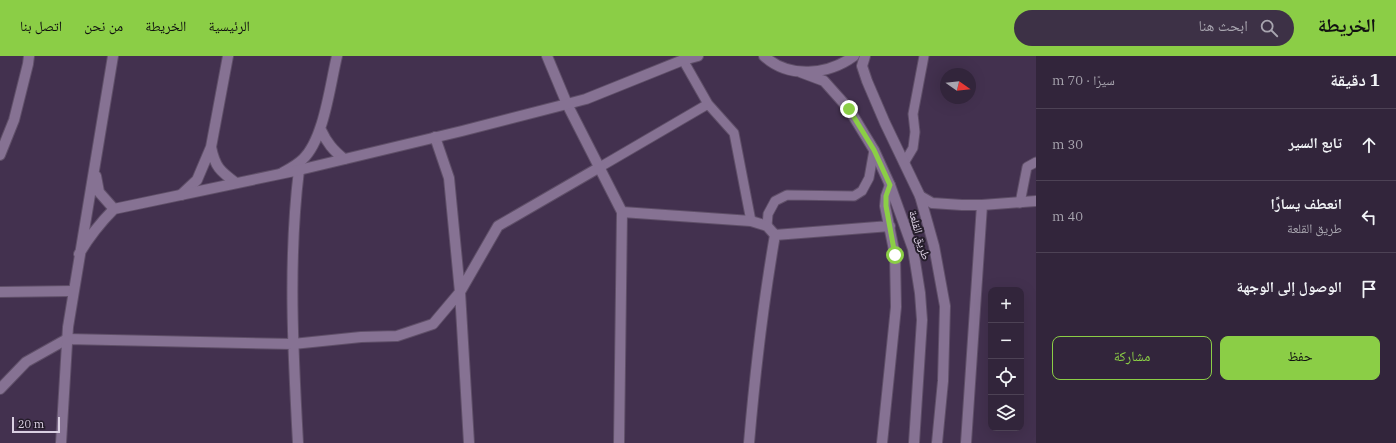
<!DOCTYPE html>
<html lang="ar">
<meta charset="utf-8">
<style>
:root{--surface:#32253b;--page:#3d3146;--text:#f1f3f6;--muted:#a8a5af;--line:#4d4255;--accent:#8bce46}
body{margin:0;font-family:"IBM Plex Serif","Noto Naskh Arabic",serif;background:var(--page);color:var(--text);direction:rtl}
.controls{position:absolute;right:12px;bottom:12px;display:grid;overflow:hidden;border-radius:8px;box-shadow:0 4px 16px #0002}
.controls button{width:36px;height:36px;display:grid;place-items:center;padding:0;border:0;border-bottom:1px solid var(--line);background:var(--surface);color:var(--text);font:20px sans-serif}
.compass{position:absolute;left:940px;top:12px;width:36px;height:36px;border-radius:50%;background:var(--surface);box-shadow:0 4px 16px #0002;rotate:104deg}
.scale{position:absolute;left:12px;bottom:10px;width:48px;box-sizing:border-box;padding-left:4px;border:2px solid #dacfe2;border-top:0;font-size:11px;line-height:14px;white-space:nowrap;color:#dacfe2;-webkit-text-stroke:3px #251d2b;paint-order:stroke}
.stop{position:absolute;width:12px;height:12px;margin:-9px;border:3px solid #8bce46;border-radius:50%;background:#fff}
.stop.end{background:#8bce46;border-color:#fff;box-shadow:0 1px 4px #0008}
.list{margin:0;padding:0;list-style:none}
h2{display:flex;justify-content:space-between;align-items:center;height:52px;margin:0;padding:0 16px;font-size:17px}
h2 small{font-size:13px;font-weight:400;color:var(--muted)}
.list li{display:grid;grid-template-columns:26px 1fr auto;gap:12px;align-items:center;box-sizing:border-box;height:72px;padding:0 16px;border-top:1px solid var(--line)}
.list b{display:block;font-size:15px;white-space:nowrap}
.list p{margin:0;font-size:13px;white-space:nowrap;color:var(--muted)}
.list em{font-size:13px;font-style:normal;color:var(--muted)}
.actions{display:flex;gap:8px;padding:12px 16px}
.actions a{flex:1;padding:9px 0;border:1px solid var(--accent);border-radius:8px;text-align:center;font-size:14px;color:var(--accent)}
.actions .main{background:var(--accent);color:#111}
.icon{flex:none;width:22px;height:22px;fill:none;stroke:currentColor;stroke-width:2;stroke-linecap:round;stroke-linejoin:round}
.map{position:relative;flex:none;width:1036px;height:387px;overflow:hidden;direction:ltr}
header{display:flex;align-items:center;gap:24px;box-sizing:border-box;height:56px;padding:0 20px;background:var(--accent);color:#111}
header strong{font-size:19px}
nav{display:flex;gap:22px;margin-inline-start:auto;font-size:14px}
.search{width:280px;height:36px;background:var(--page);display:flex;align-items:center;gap:10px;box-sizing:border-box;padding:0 14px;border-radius:22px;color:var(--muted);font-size:15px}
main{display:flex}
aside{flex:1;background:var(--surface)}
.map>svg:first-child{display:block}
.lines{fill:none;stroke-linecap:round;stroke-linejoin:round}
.service-casing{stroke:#5f4f68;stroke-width:11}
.minor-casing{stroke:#5f4f68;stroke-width:12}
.tertiary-casing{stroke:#5f4f68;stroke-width:12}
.secondary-casing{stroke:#5f4f68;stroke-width:12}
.service{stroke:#867293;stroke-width:9}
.minor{stroke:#867293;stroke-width:10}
.tertiary{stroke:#867293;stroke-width:10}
.secondary{stroke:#867293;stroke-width:10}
.route{stroke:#8bce46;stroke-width:5}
.labels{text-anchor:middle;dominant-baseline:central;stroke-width:4;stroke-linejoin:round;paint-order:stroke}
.street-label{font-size:12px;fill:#dacfe2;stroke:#251d2b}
</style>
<header>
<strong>الخريطة</strong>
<div class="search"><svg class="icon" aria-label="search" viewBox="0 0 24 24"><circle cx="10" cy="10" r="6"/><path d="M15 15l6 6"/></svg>ابحث هنا</div>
<nav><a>الرئيسية</a><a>الخريطة</a><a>من نحن</a><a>اتصل بنا</a></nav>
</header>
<main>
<aside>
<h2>1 دقيقة<small>سيرًا · 70 m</small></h2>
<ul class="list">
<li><svg class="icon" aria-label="ahead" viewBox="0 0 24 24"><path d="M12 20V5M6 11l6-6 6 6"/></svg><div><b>تابع السير</b></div><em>30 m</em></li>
<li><svg class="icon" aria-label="left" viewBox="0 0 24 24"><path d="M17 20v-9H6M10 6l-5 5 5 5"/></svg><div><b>انعطف يسارًا</b><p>طريق القلعة</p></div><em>40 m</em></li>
<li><svg class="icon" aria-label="arrive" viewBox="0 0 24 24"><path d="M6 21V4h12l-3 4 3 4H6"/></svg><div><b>الوصول إلى الوجهة</b></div></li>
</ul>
<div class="actions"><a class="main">حفظ</a><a>مشاركة</a></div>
</aside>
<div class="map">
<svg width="1036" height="387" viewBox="0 0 1036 387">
<rect width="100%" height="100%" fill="#43314f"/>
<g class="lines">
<g class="service-casing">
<path id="service" d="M 683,4 L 708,48 L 734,77 L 751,165
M 904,107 L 913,92 L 915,76 L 913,58 L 924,0
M 600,111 L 708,48
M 1020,147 L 1027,111 L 1036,106
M 767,170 L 768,158 L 775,145 L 787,139 L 854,140 L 862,135 L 869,122 L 874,94"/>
</g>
<g class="minor-casing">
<path id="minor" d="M 547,0 L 567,48 L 622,156 L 619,387
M 321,74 C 327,87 333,94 344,103
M 435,81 L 449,122 L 460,236 L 469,387
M 211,91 C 215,111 220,115 236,127
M 0,99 L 14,64 L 28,8 L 29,0
M 282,117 C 289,113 297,109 303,103 C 324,83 330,29 337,0
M 181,139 L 197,124 L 211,91 L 228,0
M 920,140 L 932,147 L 962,149 L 982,149 L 1036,145
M 622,156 L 751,165 L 767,170 L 775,179
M 775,179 L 890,170
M 0,236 L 73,235
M 0,333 L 26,306 L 67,283 L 293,288 L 361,281 L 397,280 L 433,268 L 460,236 L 498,170 L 600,111
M 298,387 C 293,296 288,204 299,114
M 749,387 C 755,317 763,248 775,179
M 882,387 L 896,251 L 895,199 L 885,150 L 886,140 L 890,129
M 966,387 L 982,149"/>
</g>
<g class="tertiary-casing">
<path id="tertiary" d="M 96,120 L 99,136 L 114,153
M 79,198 C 89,181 100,167 114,153 L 299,114 L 462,75 L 567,48 L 586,43 L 683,4 L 698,0
M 61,387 L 68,271 L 113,0"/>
</g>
<g class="secondary-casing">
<path id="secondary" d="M 764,0 C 789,23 828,19 854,0
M 865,0 L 862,10 L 867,25 L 885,67 L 920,140 L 934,190 L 945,250 L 943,325 L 937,387
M 800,16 L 824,25 L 849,53 L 874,94 L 890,129 L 913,193 L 920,237 L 922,264 L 914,387"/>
</g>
<use href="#service" class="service"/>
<use href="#minor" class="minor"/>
<use href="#tertiary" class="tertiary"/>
<use href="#secondary" class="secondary"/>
</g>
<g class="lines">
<path class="route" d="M 849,53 L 874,94 L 890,129 L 886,140 L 886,150 L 895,199"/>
</g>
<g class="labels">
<g class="street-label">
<text transform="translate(920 179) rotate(74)">طريق القلعة</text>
</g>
</g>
</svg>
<div class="controls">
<button>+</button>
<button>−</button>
<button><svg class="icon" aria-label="locate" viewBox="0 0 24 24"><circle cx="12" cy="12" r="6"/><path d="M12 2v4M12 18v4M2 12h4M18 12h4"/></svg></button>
<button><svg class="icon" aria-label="layers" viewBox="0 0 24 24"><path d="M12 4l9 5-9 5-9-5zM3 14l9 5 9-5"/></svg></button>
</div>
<svg class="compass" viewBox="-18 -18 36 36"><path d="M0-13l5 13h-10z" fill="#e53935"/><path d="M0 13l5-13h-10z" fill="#a8a5af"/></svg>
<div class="scale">20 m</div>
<div class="stop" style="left:895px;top:199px"></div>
<div class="stop end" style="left:849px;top:53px"></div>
</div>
</main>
